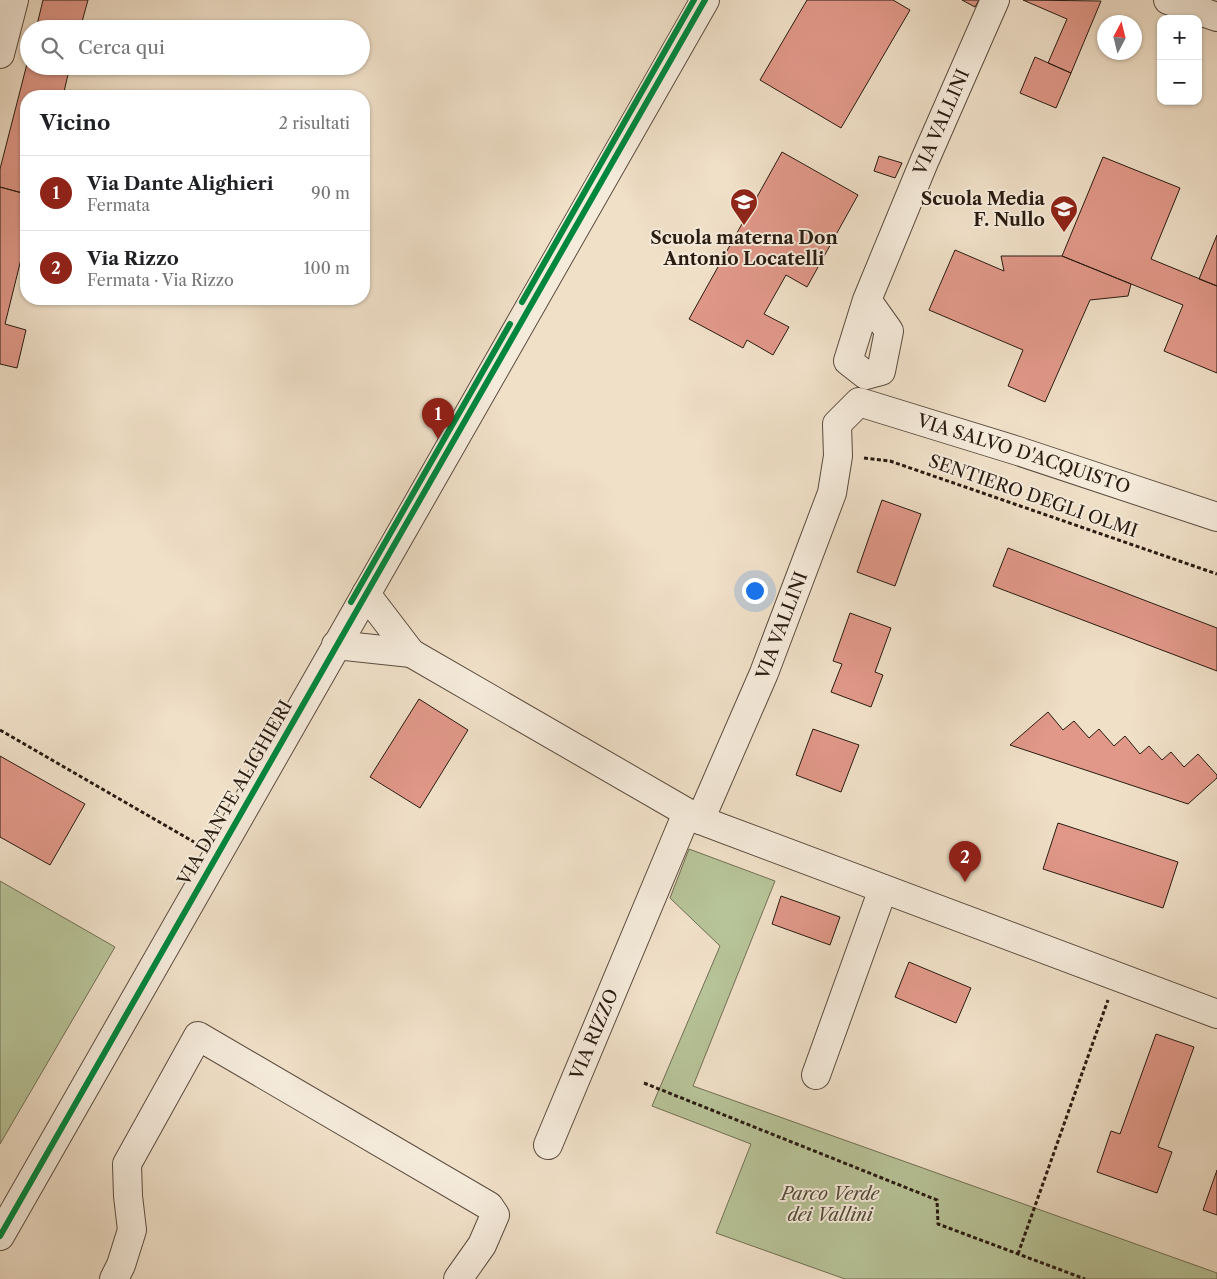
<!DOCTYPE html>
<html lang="it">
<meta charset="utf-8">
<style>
:root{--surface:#fff;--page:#f2f2f2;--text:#202124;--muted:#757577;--line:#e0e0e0;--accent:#8f2418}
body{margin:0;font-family:"Libre Caslon Text",serif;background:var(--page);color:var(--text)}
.controls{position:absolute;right:15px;top:15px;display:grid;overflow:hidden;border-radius:10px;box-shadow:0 1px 4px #0004}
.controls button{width:45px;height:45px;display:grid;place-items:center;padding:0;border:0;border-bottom:1px solid var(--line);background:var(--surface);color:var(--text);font:25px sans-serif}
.compass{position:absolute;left:1097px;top:15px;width:45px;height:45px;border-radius:50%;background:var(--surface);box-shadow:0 1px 4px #0004;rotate:7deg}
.you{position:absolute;left:754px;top:590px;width:18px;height:18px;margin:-12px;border:4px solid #fff;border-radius:50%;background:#1a73e8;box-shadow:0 0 0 8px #1a73e833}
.badge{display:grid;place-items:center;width:32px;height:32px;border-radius:50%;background:var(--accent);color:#fff;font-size:16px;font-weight:700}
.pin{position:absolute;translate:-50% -41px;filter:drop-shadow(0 1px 2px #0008)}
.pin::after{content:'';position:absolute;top:26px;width:18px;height:15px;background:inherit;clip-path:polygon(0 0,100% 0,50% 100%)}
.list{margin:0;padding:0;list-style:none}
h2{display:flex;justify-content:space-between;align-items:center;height:65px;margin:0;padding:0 20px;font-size:21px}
h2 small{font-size:16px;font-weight:400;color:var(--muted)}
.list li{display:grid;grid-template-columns:32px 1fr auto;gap:15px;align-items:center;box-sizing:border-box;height:75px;padding:0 20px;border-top:1px solid var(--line)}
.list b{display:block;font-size:19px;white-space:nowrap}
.list p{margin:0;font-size:16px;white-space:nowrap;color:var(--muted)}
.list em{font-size:16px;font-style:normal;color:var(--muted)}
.icon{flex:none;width:28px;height:28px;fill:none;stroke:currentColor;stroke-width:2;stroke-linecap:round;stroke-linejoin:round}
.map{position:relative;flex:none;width:1217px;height:1279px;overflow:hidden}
.search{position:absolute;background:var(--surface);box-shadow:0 1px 4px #0004;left:20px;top:20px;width:350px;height:55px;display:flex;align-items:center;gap:12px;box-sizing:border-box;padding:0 18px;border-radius:28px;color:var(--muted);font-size:19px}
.panel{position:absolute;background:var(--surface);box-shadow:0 1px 4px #0004;left:20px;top:90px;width:350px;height:215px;border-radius:20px}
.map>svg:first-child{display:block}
.green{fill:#b7c398;stroke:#706f54}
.building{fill:#e19889;stroke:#291b11}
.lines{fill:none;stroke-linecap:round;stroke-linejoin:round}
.minor-casing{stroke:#5b4c3f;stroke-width:30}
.path{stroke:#291b11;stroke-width:3;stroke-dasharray:4 2.5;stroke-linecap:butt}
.minor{stroke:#f5ebdb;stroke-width:28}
.cycleway-casing{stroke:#f5ebdb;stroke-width:9}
.cycleway{stroke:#00873e;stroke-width:6}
.labels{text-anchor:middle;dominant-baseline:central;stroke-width:4;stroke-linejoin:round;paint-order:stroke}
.street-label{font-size:18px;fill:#291b11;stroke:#f5ebdb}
.poi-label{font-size:18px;font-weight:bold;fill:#291b11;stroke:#f5ebdb;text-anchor:end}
.park-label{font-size:18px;font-style:italic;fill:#544d3a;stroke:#f5ebdb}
</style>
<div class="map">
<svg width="1217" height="1279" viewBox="0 0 1217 1279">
<rect width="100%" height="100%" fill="#f0e0c8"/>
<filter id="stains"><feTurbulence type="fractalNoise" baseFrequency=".004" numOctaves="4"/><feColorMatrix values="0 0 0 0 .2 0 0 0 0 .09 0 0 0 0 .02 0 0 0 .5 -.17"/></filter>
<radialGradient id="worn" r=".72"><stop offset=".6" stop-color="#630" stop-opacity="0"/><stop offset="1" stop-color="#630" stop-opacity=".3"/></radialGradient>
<path class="green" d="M 689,849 L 775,881 L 693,1086 L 1217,1273 L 1217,1279 L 845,1279 L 716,1233 L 751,1144 L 652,1106 L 720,946 L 670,898 Z
M 0,881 L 115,947 L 0,1144 Z"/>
<path class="building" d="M 43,0 L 88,0 L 80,29 L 36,29 Z
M 807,0 L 893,0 L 910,10 L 841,128 L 760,80 Z
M 962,0 L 979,0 L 975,7 Z
M 1023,0 L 1101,1 L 1071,73 L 1048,63 L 1067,19 Z
M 29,56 L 29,66 L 70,66 L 63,96 L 26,96 L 26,194 L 0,187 L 0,169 Z
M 1035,57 L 1071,73 L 1056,108 L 1020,93 Z
M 782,152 L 858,195 L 807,287 L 786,275 L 764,314 L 789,327 L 773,355 L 747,340 L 743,348 L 689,319 Z
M 879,156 L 902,163 L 895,178 L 874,171 Z
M 1103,157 L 1180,188 L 1151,259 L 1217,286 L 1217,373 L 1164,351 L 1183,305 L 1062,256 Z
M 0,187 L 26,194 L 26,239 L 5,324 L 26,330 L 17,368 L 0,364 Z
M 1217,235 L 1217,286 L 1199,279 Z
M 955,250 L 1004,271 L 1001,256 L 1062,256 L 1131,284 L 1128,296 L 1090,300 L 1045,402 L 1008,386 L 1023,350 L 929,310 Z
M 882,500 L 921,514 L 895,586 L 857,572 Z
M 1008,548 L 1217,628 L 1217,671 L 993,586 Z
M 850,613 L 891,628 L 875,672 L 883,675 L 871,707 L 831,692 L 842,664 L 833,661 Z
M 419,699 L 468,730 L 420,808 L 370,777 Z
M 1048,712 L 1063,730 L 1074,721 L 1089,738 L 1099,729 L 1114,746 L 1125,736 L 1140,754 L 1149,746 L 1162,760 L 1171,752 L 1184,767 L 1198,754 L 1217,775 L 1217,778 L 1188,804 L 1010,745 Z
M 813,729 L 859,745 L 841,792 L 796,775 Z
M 0,756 L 85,804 L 50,865 L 0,837 Z
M 1058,823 L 1178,862 L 1163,908 L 1043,869 Z
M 781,896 L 840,917 L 830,945 L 772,924 Z
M 909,962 L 971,988 L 956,1023 L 895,997 Z
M 1156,1034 L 1194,1047 L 1158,1147 L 1172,1152 L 1157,1193 L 1097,1172 L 1111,1131 L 1120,1134 Z
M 1217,1170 L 1217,1215 L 1203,1210 Z"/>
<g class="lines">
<g class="minor-casing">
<g id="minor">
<path d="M 1168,0 L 1217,17"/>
<path d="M 0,54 L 14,0"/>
<path id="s1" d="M 867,300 L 889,331 L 881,371 L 866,375 L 848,361 L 867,300 L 924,162 L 995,0"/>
<path d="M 366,594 L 411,653 L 700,820 L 1217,1014"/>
<path d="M 336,645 L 411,653"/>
<path id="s2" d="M 700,820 L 764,673 L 832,493 L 838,456 L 837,424 L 859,402 L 1018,451 L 1217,517"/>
<path d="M 816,1075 L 883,889"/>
<path id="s3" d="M 548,1145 L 687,813"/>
<path d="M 0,1236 L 705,0"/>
<path d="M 114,1279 L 121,1265 L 132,1230 L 128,1196 L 127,1164 L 198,1036 L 489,1206 L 495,1215 L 482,1245 L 458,1279"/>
</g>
</g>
<path class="path" d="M 864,458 L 890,461 L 1217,574
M 0,730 L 194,842
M 644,1083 L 937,1200 L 938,1224 L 1085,1279
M 1018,1254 L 1108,1000"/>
<use href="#minor" class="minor"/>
<g class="cycleway-casing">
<path id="cycleway" d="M 522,302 L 694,0
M 351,602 L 510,324
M 0,1236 L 705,0"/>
</g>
<use href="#cycleway" class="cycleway"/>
</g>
<defs>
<g id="school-pin" transform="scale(1.4375)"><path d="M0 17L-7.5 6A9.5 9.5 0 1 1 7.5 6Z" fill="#8f2418" stroke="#f5ebdb"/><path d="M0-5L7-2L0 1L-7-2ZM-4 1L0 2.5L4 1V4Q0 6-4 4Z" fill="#fff"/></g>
</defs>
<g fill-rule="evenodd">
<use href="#school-pin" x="744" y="202"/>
<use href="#school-pin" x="1064" y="209"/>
</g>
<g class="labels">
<g class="street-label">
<text stroke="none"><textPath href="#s1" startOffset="374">VIA VALLINI</textPath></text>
<text stroke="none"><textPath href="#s2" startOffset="626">VIA SALVO D'ACQUISTO</textPath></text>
<text transform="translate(1033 496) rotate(19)">SENTIERO DEGLI OLMI</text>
<text stroke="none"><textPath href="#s2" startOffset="211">VIA VALLINI</textPath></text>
<text transform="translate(235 793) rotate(-60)">VIA DANTE ALIGHIERI</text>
<text stroke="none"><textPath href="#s3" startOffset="120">VIA RIZZO</textPath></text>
</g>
<g class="poi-label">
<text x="1045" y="199">Scuola Media<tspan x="1045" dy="21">F. Nullo</tspan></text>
<text x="744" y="238" text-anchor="middle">Scuola materna Don<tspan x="744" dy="21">Antonio Locatelli</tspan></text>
</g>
<g class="park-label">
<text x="830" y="1194">Parco Verde<tspan x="830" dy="21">dei Vallini</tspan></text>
</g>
</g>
<rect width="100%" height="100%" filter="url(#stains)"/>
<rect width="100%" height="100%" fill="url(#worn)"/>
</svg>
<div class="controls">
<button>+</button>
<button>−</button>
</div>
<svg class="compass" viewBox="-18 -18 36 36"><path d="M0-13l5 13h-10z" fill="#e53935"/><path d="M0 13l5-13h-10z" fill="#757577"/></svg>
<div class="you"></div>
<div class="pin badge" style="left:438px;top:439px">1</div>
<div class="pin badge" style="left:965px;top:882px">2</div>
<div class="search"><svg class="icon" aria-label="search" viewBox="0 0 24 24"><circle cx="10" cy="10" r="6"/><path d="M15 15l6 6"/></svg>Cerca qui</div>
<section class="panel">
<h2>Vicino<small>2 risultati</small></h2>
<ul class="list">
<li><span class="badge">1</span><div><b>Via Dante Alighieri</b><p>Fermata</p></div><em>90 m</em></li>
<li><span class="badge">2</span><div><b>Via Rizzo</b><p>Fermata · Via Rizzo</p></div><em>100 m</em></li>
</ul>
</section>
</div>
